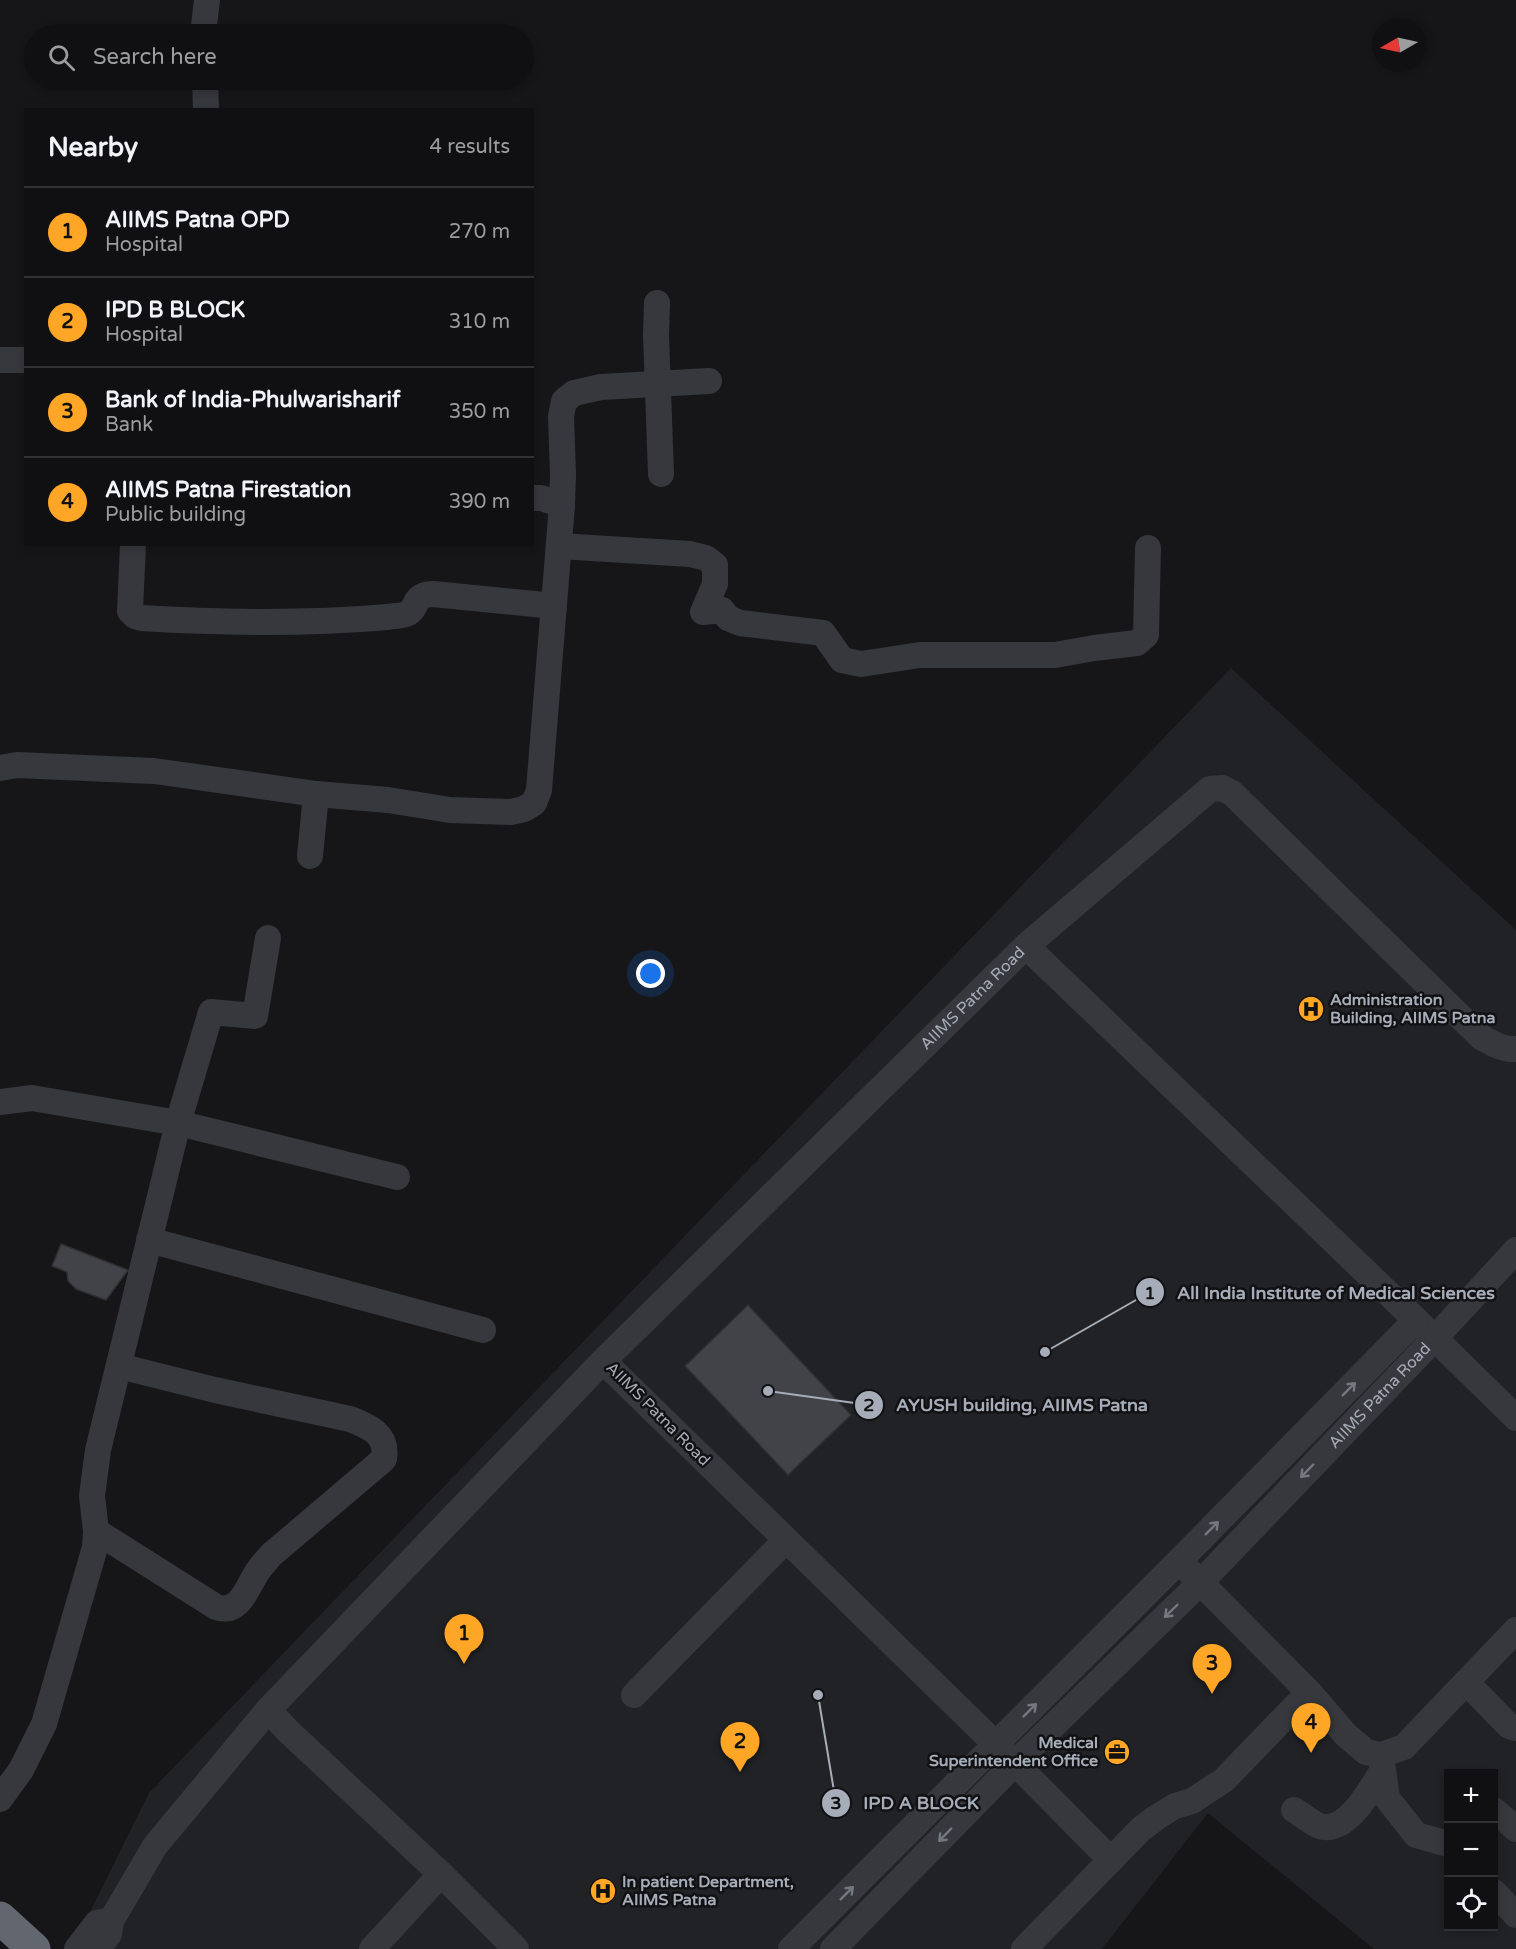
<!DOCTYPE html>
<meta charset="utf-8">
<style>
:root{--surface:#101012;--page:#19191b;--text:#f1f3f6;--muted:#9c9d9f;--line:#303032;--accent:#ffa626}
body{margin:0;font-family:"Varela Round",sans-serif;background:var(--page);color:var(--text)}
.controls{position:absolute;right:18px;bottom:18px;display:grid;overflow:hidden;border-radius:0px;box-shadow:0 3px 9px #0003}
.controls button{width:54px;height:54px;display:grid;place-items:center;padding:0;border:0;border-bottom:2px solid var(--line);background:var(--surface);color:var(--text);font:30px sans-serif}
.compass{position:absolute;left:1372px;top:18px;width:54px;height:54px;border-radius:50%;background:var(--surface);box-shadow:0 3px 9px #0003;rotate:261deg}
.you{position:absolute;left:651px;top:974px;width:21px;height:21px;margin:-15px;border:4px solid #fff;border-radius:50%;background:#1a73e8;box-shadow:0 0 0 9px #1a73e833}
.badge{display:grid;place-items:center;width:39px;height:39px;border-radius:50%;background:var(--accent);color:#111;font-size:20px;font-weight:700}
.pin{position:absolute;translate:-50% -50px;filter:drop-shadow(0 2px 3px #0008)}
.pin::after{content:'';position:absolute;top:32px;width:21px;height:18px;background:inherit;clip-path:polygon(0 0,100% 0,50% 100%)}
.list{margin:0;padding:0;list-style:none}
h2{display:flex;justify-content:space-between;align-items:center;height:78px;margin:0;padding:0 24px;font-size:26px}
h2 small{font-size:20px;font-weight:400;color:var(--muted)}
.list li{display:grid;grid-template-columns:39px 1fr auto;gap:18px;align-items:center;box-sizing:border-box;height:90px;padding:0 24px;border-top:2px solid var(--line)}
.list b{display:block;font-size:22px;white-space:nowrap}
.list p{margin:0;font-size:20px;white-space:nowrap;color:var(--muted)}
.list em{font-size:20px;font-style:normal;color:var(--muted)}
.icon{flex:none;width:33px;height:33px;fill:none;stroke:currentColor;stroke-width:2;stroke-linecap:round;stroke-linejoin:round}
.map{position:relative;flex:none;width:1516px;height:1949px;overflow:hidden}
.search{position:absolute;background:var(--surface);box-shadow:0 3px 9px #0003;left:24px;top:24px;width:510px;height:66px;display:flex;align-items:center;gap:15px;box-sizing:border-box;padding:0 21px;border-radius:33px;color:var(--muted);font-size:22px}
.panel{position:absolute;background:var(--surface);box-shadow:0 3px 9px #0003;left:24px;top:108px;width:510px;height:438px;border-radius:0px}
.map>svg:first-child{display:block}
.built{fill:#212225;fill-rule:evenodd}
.building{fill:#414348;stroke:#2f3034;stroke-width:1.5}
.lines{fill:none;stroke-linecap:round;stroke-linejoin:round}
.minor{stroke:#36383d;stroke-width:26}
.highway{stroke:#62666e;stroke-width:33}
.oneway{stroke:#747881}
.labels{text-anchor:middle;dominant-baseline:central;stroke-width:5;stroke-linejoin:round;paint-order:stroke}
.poi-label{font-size:16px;font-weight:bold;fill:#a6adb9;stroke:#111113;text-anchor:start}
.street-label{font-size:16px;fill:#a6adb9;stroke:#111113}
.leader{fill:none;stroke:#a6adb9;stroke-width:2}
.callout-dot{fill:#a6adb9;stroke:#111113;stroke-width:2}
.mark-label{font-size:18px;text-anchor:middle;font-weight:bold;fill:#111}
.callout-label{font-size:18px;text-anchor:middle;font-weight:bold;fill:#a6adb9;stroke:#111113;stroke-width:5;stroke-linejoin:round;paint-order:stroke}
</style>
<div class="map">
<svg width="1516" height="1949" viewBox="0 0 1516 1949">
<rect width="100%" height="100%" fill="#161618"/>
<path class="built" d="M 1231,668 L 1516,930 L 1516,1949 L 1374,1949 L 1208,1813 L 1102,1949 L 84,1949 L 76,1940 L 149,1793 ZM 1448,1774 L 1494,1774 L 1494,1926 L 1448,1926 Z"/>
<path class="building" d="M 61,1244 L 128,1270 L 106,1300 L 76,1289 L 68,1281 L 67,1272 L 52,1266 Z
M 748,1305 L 851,1415 L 788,1475 L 685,1366 Z"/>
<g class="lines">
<g class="minor">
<path d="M 203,34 L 207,0"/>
<path d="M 205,80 L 206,110"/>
<path d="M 657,303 L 656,335 L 661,474"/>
<path d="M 0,360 L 26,360"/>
<path d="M 562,505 L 563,475 L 561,416 L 564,401 L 574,393 L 601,387 L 709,381"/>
<path d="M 133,544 L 130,611 L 135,616 L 141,618 C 223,623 306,624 388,617 C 393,616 401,616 406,614 C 420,609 410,595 433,594 L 554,606"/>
<path d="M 559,546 L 690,554 L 706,558 L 715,565 L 715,584 L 703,612 L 722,610 L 728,618 L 740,623 L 823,633 L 842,660 L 861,664 L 920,655 L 1055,655 L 1094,648 L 1137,643 L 1146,635 L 1148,548"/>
<path d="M 0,768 L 17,765 L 154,771 L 316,794 L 388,800 L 450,810 L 511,812 L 524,809 L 534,803 L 539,790 L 562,505 L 541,498 L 532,498"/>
<path d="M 310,856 L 316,794"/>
<path d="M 1026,946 L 1210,789 L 1222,788 L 1232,793 L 1481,1037 C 1492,1043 1503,1050 1516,1049"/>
<path d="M 0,1102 L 32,1098 L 178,1123 L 397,1177"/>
<path d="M 149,1240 L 483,1330"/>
<path d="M 96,1531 L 216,1607 C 239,1615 246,1590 256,1574 C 260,1567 266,1561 271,1555 L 384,1459 C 388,1434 370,1427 350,1419 L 215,1390 L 119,1366"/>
<path d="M 1190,1572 L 1309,1692 L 1346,1735 L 1366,1752 L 1381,1755 L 1404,1747 L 1516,1630"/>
<path d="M 1466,1682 L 1509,1726 L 1516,1728"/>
<path d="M 634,1695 L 786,1540"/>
<path d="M 1381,1755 L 1387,1798 L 1416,1835 L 1448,1844"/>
<path d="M 0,1799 L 21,1770 L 44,1724 L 89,1568 L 95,1547 L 96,1531 L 92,1496 L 98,1450 L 178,1123 L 211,1012 L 255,1016 L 268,938"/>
<path d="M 1294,1810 C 1303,1815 1313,1825 1323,1827 C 1349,1831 1371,1788 1383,1770"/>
<path d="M 1494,1810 L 1516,1829"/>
<path id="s1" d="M 1111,1860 L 1015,1763 L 603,1361 L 1026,946 L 1416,1320 L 1516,1418"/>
<path d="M 441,1874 L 516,1949"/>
<path d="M 1494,1892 L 1516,1915"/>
<path d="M 77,1949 L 97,1923 L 107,1921"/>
<path d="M 98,1949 L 109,1934 L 111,1921 L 155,1846 L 268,1710"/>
<path d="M 372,1949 L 441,1874 L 288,1731 L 268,1710 L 603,1361"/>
<path d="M 791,1949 L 1179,1561 L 1416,1320"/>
<path id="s2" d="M 833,1949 L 1015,1763 L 1201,1582 L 1435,1338 L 1516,1250"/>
<path d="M 1024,1949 L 1141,1829 L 1157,1817 L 1175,1806 L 1192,1801 L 1224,1780 L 1309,1692"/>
</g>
<path class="highway" d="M 0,1918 L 34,1949"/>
</g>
<defs><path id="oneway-shaft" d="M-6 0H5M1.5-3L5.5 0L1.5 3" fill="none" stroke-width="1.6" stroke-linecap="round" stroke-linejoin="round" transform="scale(1.5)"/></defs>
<g class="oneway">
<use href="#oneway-shaft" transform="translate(1349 1389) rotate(-45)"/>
<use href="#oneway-shaft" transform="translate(1307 1471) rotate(134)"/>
<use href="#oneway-shaft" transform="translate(1212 1528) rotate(-45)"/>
<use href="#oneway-shaft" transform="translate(1171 1611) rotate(136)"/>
<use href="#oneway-shaft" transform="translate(1030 1710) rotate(-45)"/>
<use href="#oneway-shaft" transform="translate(945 1835) rotate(134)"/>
<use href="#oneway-shaft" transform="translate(847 1893) rotate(-45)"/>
</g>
<defs>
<g id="hospital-disc" transform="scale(1.35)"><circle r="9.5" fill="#ffa626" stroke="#111113"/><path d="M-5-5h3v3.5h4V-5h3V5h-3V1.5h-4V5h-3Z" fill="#111"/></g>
<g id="office-disc" transform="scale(1.35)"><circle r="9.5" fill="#ffa626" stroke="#111113"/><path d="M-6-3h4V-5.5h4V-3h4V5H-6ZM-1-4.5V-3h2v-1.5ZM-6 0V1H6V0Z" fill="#111"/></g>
</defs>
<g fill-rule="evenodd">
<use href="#hospital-disc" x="1311" y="1009"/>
<use href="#office-disc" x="1117" y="1752"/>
<use href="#hospital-disc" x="603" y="1891"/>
</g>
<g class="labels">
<g class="poi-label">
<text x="1330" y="1000">Administration<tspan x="1330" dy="18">Building, AIIMS Patna</tspan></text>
<text x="1098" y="1743" text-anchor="end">Medical<tspan x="1098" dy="18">Superintendent Office</tspan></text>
<text x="622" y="1882">In patient Department,<tspan x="622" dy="18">AIIMS Patna</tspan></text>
</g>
<g class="street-label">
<text stroke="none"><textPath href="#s1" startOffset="1230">AIIMS Patna Road</textPath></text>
<text stroke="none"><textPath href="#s2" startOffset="778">AIIMS Patna Road</textPath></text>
<text transform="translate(658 1414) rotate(45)">AIIMS Patna Road</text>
</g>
</g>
<path class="leader" d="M1045 1352L1150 1292M768 1391L869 1405M818 1695L836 1803"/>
<g class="callout-dot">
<circle cx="1045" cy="1352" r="6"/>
<circle cx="768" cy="1391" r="6"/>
<circle cx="818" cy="1695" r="6"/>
<circle cx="1150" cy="1292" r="15"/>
<circle cx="869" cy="1405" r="15"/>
<circle cx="836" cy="1803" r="15"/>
</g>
<g class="mark-label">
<text x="1150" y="1299">1</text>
<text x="869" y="1411">2</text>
<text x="836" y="1809">3</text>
</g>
<g class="callout-label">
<text x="1336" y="1299">All India Institute of Medical Sciences</text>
<text x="1022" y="1411">AYUSH building, AIIMS Patna</text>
<text x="921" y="1809">IPD A BLOCK</text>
</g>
</svg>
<div class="controls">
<button>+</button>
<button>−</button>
<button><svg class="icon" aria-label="locate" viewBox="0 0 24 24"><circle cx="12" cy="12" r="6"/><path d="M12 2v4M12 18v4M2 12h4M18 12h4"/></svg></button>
</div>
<svg class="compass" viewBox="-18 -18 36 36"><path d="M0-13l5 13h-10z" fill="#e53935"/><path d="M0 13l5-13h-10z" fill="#9c9d9f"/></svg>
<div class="you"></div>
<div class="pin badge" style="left:464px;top:1664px">1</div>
<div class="pin badge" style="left:740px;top:1772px">2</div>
<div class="pin badge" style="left:1212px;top:1694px">3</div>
<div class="pin badge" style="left:1311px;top:1753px">4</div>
<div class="search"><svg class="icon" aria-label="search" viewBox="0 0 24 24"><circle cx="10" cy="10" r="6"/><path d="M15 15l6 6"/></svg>Search here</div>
<section class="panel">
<h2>Nearby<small>4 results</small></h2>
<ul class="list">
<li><span class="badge">1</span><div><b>AIIMS Patna OPD</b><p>Hospital</p></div><em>270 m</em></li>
<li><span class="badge">2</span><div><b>IPD B BLOCK</b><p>Hospital</p></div><em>310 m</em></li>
<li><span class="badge">3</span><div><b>Bank of India-Phulwarisharif</b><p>Bank</p></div><em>350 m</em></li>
<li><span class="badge">4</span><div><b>AIIMS Patna Firestation</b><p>Public building</p></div><em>390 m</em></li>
</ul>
</section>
</div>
